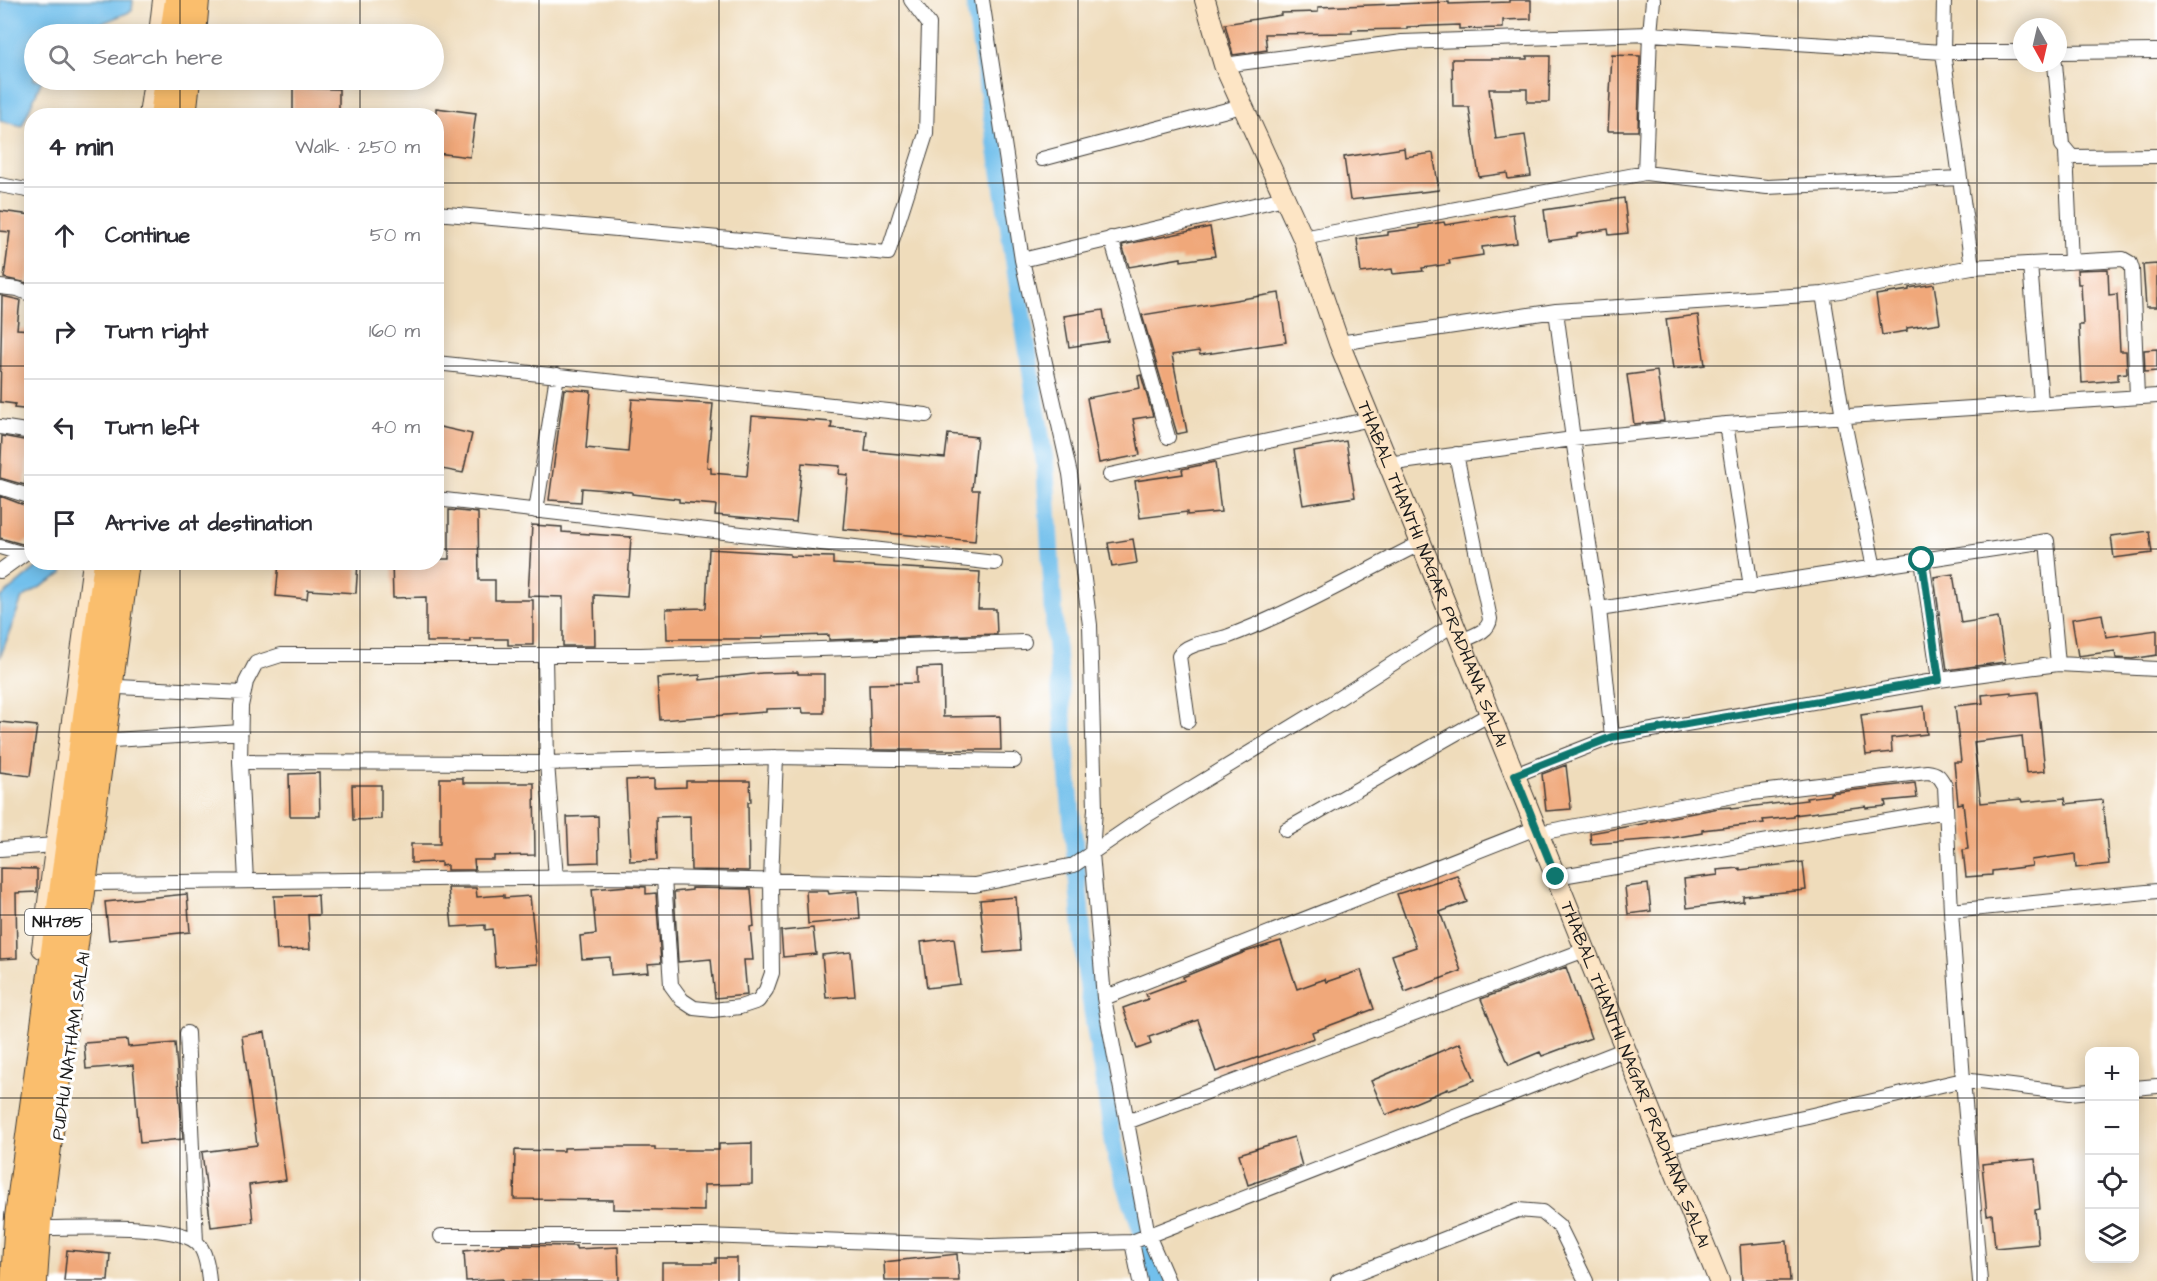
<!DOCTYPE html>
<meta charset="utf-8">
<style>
:root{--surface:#fff;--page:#f7f7f7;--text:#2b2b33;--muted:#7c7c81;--line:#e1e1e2}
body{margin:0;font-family:"Architects Daughter",sans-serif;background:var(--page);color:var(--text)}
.controls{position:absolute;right:18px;bottom:18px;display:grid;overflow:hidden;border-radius:12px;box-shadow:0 3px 15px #0003}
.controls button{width:54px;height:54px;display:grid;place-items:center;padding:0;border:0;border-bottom:2px solid var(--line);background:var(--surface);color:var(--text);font:30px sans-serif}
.compass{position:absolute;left:2013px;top:18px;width:54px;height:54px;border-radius:50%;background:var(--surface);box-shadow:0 3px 15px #0003;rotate:172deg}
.stop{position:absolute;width:18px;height:18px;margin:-14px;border:4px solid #0f766e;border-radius:50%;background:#fff}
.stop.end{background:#0f766e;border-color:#fff;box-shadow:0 2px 6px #0008}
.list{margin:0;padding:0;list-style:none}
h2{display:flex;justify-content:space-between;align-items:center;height:78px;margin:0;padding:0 24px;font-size:26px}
h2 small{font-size:20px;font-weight:400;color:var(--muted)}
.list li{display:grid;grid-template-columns:39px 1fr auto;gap:18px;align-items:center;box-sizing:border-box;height:96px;padding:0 24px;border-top:2px solid var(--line)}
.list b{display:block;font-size:22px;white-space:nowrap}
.list em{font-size:20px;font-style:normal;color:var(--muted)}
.icon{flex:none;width:33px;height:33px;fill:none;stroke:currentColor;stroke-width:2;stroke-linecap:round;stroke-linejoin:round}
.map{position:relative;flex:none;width:2157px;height:1281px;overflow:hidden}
.search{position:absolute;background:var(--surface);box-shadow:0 3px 15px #0003;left:24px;top:24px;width:420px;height:66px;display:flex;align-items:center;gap:15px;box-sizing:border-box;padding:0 21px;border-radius:33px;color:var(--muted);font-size:22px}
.panel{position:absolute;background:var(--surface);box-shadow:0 3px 15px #0003;left:24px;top:108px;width:420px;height:462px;border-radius:24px}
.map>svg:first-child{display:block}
.water{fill:#72c0ec;stroke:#476e84;stroke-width:1.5}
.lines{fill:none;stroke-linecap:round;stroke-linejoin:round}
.canal{stroke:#72c0ec;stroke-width:18}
.building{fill:#f0a87a}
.street-casing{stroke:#3c3934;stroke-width:16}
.secondary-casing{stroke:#3c3934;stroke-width:22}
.highway-casing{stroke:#3c3934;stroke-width:28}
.street{stroke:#fff;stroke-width:14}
.secondary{stroke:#fde5c5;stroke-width:20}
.highway{stroke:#fabe6d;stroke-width:26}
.route{stroke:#0f766e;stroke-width:8}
.grid{fill:none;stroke:#1c1c1c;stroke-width:1.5;stroke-opacity:0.55}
.labels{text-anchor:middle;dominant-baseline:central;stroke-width:6;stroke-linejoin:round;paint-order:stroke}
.shield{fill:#fff;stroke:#606060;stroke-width:1.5}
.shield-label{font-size:16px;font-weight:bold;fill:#1c1c1c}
.street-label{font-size:18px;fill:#1c1c1c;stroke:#fff}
</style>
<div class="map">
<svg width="2157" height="1281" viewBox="0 0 2157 1281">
<rect width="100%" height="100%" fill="#fff"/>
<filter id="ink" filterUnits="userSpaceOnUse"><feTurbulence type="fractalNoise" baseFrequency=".0167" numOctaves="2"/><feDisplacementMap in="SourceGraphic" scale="12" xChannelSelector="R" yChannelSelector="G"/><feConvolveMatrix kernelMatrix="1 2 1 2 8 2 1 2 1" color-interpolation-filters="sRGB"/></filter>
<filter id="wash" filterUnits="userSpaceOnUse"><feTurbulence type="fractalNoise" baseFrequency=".008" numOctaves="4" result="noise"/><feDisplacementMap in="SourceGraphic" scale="24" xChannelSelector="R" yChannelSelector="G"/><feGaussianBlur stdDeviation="1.35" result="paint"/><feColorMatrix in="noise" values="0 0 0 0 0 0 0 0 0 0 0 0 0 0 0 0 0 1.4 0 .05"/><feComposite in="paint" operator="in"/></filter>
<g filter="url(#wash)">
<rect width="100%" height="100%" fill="#efdcbb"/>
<path class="water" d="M 0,0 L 133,0 L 132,11 L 76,34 L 34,34 L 34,80 L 42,80 L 22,126 L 0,121 Z
M 43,562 L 63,563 L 62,574 L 22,598 L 0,658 L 0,598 Z"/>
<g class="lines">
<path class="canal" d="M 974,0 L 1045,463 L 1055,634 L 1086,972 L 1116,1156 L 1159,1281"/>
</g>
<g id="blocks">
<path class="building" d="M 1509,0 L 1531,0 L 1531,19 L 1503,20 L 1503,28 L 1459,29 L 1459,25 L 1407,27 L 1407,29 L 1352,30 L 1352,33 L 1265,34 L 1267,50 L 1233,55 L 1225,24 L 1281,15 L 1281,13 L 1318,12 L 1318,7 L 1449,2 L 1449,4 L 1509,2 Z
M 1612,55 L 1640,56 L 1638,131 L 1608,131 Z
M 1527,56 L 1550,56 L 1549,102 L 1527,102 L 1527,89 L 1489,89 L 1496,139 L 1525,135 L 1531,176 L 1508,179 L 1507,173 L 1479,177 L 1469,107 L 1453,107 L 1452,59 L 1527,59 Z
M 293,88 L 339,89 L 339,116 L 293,116 Z
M 436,108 L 476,113 L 470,157 L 436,153 Z
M 1404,148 L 1405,157 L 1433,153 L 1439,190 L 1350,200 L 1344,157 Z
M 1624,198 L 1628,233 L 1609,235 L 1608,229 L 1577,234 L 1577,237 L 1548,241 L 1544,210 Z
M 0,211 L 32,215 L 32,254 L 27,283 L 4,278 L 10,232 L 0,231 Z
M 1513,214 L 1517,243 L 1482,247 L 1483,255 L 1449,260 L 1450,264 L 1422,268 L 1423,271 L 1393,274 L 1392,269 L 1361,273 L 1357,239 L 1388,235 L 1388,232 L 1419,228 L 1419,226 L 1444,222 L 1445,225 Z
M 1210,227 L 1215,256 L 1181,261 L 1181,258 L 1129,267 L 1122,245 Z
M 2157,264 L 2157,307 L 2146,307 L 2143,265 Z
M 2108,269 L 2109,295 L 2117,294 L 2120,351 L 2126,351 L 2127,373 L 2118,374 L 2118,380 L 2082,383 L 2079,325 L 2083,325 L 2081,284 L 2078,284 L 2077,270 Z
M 1934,284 L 1940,323 L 1907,328 L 1907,331 L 1882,335 L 1876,295 L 1909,290 L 1909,288 Z
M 1279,293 L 1286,342 L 1200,355 L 1199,351 L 1172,355 L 1187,432 L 1177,434 L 1142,315 Z
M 2,296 L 20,300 L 17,329 L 32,330 L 32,410 L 14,408 L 15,404 L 0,402 Z
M 1103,310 L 1108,341 L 1069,347 L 1064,316 Z
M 1698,315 L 1705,365 L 1673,369 L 1666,319 Z
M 2157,349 L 2157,371 L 2145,372 L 2144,350 Z
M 1657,371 L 1664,421 L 1634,424 L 1627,375 Z
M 1141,375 L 1153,416 L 1133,419 L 1140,455 L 1099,463 L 1087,398 L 1140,388 L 1138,376 Z
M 564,389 L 591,391 L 586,448 L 628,452 L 632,399 L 713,404 L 707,467 L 711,468 L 711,473 L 747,476 L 752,416 L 832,422 L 831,428 L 867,431 L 865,451 L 945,458 L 948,434 L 977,437 L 972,490 L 979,490 L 975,541 L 843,529 L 848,475 L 839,474 L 840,466 L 802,463 L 796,522 L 715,515 L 716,505 L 679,502 L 679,499 L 632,494 L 632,492 L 582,488 L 581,502 L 549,500 Z
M 436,426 L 472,434 L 463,473 L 436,468 Z
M 2,436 L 29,441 L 25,485 L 0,478 Z
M 1346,441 L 1355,497 L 1303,505 L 1294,450 Z
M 1215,462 L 1221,512 L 1187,515 L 1187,512 L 1140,518 L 1135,481 L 1183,474 L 1182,469 Z
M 0,496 L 32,508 L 32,539 L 22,544 L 0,538 Z
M 449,510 L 478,513 L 479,580 L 495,580 L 495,600 L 533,600 L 533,645 L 508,645 L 508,639 L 471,639 L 471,642 L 426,642 L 426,597 L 393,598 L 392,562 L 436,562 L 436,559 L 449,559 Z
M 532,525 L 562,527 L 562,532 L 631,537 L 627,597 L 594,595 L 595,646 L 563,646 L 563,597 L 528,596 Z
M 2149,531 L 2152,553 L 2114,558 L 2111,536 Z
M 1133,539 L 1137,563 L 1112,567 L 1108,543 Z
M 709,549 L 790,554 L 790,556 L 833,557 L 833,564 L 980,572 L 978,609 L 996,609 L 997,634 L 829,640 L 829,635 L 762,637 L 762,639 L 667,639 L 666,609 L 706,608 Z
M 279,562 L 358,562 L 356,593 L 308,590 L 307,599 L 276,596 Z
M 1953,574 L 1961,623 L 1998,617 L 2005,662 L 1947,670 L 1934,577 Z
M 2102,614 L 2106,637 L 2157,630 L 2157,655 L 2132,659 L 2116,658 L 2115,651 L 2078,656 L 2072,619 Z
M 942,667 L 943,717 L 1000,716 L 1001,750 L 871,750 L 869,684 L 917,683 L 917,668 Z
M 798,672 L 798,674 L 824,674 L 824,713 L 803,713 L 802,708 L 766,709 L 766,712 L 660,720 L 657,678 L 700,675 L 700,680 L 762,673 Z
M 2011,692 L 2011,695 L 2037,692 L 2045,771 L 2026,773 L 2022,736 L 1974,742 L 1981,803 L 2021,799 L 2022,802 L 2065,798 L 2066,804 L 2102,800 L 2109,864 L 2076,868 L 2075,854 L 2031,860 L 2032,866 L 1992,871 L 1992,875 L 1966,877 L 1963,850 L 1968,849 L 1963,803 L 1958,804 L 1954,762 L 1961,762 L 1955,706 L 1983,703 L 1982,695 Z
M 1924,706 L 1927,734 L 1891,738 L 1892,752 L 1866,755 L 1861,715 Z
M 0,722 L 37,726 L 30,776 L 0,772 Z
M 1566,765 L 1571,809 L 1546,811 L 1542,774 Z
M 319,773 L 320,816 L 290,816 L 289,774 Z
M 440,778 L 463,778 L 463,783 L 534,783 L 535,855 L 494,856 L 494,860 L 474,860 L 475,870 L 447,870 L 447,865 L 441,866 L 441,862 L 411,863 L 411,844 L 440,844 Z
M 654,779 L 654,788 L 686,787 L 686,781 L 750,781 L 751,802 L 748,802 L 749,871 L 691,870 L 690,816 L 656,817 L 657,860 L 630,861 L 626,780 Z
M 1915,783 L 1917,798 L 1885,801 L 1886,806 L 1866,808 L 1866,806 L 1794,815 L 1794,817 L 1763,820 L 1764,823 L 1702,830 L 1702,833 L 1672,838 L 1591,844 L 1590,833 L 1647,823 L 1647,822 L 1719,808 L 1731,807 L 1731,809 L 1807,800 L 1806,798 L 1830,795 L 1830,793 Z
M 352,785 L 381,785 L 381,819 L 353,820 Z
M 598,816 L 599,862 L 569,863 L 567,817 Z
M 1803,862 L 1806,890 L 1743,896 L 1743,901 L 1687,908 L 1684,879 L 1718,875 L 1717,870 L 1740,868 L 1740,870 Z
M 0,868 L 37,869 L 37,892 L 16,893 L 17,958 L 0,959 Z
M 1457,875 L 1467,902 L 1440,912 L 1461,971 L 1405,992 L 1392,955 L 1416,947 L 1397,894 Z
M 1648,884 L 1651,911 L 1628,914 L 1625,887 Z
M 629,886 L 646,887 L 646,894 L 656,893 L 661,963 L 648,964 L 649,972 L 611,975 L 610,957 L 582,959 L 580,936 L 596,934 L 592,889 Z
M 448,888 L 476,888 L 477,897 L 504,895 L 504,898 L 530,896 L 537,964 L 495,967 L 492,929 L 485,930 L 485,925 L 452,927 Z
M 692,888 L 751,889 L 754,926 L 750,927 L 753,960 L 744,960 L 747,995 L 715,998 L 711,959 L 678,962 L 674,892 L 692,890 Z
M 806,891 L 828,891 L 829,894 L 858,891 L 860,919 L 808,924 Z
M 187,894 L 190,932 L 109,940 L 105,902 Z
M 318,895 L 319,915 L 308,915 L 310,949 L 277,950 L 274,896 Z
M 1016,897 L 1020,950 L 985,953 L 980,900 Z
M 813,928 L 816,954 L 783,957 L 781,931 Z
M 954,938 L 960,984 L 927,988 L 921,942 Z
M 1281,941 L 1297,989 L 1325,979 L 1326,982 L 1361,970 L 1374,1009 L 1312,1032 L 1314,1038 L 1216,1072 L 1198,1020 L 1149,1037 L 1151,1044 L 1137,1049 L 1123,1008 L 1148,999 L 1146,994 L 1184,980 L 1183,977 L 1245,952 Z
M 851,952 L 855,996 L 826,998 L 822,955 Z
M 1566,967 L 1591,1038 L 1542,1056 L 1540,1052 L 1509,1065 L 1481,999 Z
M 265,1032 L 286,1180 L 249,1185 L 253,1222 L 211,1227 L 202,1152 L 257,1145 L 242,1036 Z
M 127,1040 L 128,1047 L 175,1043 L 183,1139 L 140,1143 L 133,1065 L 86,1069 L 84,1043 Z
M 1460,1043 L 1475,1080 L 1448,1090 L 1448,1089 L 1386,1115 L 1371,1081 Z
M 1294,1137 L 1302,1166 L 1248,1185 L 1239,1154 Z
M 752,1143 L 752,1184 L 704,1185 L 704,1211 L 613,1209 L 613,1200 L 514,1199 L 515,1150 L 564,1151 L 564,1148 L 605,1147 L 655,1147 L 655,1150 L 719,1150 L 719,1144 Z
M 2035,1159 L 2040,1209 L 2035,1210 L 2038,1244 L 1995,1248 L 1992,1214 L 1987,1215 L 1982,1164 Z
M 1787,1241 L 1790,1281 L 1742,1281 L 1740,1245 Z
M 502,1245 L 576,1246 L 576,1249 L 618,1247 L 619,1281 L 503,1281 L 503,1279 L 466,1281 L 464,1251 L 502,1247 Z
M 67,1250 L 110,1254 L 108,1281 L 64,1281 Z
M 957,1254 L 959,1281 L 885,1281 L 884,1262 Z
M 716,1258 L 737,1258 L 737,1281 L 662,1281 L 662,1263 L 716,1263 Z"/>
</g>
</g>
<g filter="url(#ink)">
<use href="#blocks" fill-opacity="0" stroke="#3c3934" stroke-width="1.5"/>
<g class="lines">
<g class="street-casing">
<path id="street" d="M 982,0 L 1022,260 L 1070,474 L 1090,625 L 1095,809 L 1092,853 L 1104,998 L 1148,1235 L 1168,1281
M 2058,52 L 2157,51
M 2055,63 L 2062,145 L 2072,157 L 2157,156
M 1224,65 L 1402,42 L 1650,34 L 1943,52 L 1944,0
M 2066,152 L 2071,262
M 1042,159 L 1242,106
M 1645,173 L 1650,34 L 1653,0
M 0,185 L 32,191
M 436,213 L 888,253 L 926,134 L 929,24 L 911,0
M 1111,238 L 1168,437
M 1303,238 L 1645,173 L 1767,187 L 1960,178
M 1022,260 L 1284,198
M 2030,264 L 2041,402
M 1972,267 L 2123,259 L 2130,263 L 2132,269 L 2137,397
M 0,287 L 18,289 L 32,295
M 1823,294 L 1843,417 L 1874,568
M 1556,311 L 1573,439 L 1599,609 L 1612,737
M 1339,343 L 1556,311 L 1823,294 L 1972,267 L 1943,52 L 2022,52
M 436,363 L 926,415
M 1726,424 L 1751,587
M 0,427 L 32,432
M 1456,454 L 1490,619 C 1489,632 1472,636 1461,641
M 1387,464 L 1573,439 L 1726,424 L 2157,396
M 1110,475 L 1371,419
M 0,487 L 32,497
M 436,499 L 995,563
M 536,511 L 557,375
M 0,547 L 24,554
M 0,571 L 32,548
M 1599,609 L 1922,560
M 545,656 L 547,763 L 556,878
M 1939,680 L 1922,560 L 2047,541 L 2058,664
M 118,687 L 244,693
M 1188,721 L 1179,656 C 1188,641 1215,642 1229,636 C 1295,611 1359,574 1421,543
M 113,740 L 241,732
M 240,762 L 547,763 L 776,757 L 1014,761
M 1515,775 L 1612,737 L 1939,680 L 2058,664 L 2157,669
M 1286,830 L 1490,714
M 1539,833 L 1744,794 L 1927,772 C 1938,773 1940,777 1945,786 L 1951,911
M 0,849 L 55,845
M 1556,877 L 1946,811
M 664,878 L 671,985 L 682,1000 L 694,1008 L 713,1010 L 740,1007 L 758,1001 L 766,990 L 772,973 L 771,880 L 776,757
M 246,881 L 240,762 L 241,706 L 246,682 L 256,663 L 281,655 L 641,655 L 1024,642
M 93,883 L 614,877 L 975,885 L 1074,865 L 1144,817 L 1333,702 L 1454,624
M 1104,998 L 1536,828
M 187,1033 L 196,1242
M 2134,1088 L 2157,1086
M 1127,1122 L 1585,950
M 1665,1146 L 1808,1116 L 1963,1080 L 2070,1093 L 2090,1091
M 48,1228 C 79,1228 174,1223 196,1242 C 206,1250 208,1269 209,1281
M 441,1236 L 703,1236 L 990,1246 L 1132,1242 L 1626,1049
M 1132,1242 L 1140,1281
M 1338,1281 L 1518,1210 L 1542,1212 L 1559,1226 L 1586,1281
M 1980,1281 L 1963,1080 L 1951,911 L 2157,891"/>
</g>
<g class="secondary-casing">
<g id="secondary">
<path id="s1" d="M 1205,0 L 1224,65 L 1303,238 L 1339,343 L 1421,543 L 1719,1281"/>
<path d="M 159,34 L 163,0"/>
<path d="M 149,116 L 154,80"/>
<path d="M 42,948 L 93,562"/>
</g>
</g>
<g class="highway-casing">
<path id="highway" d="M 173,34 L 178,0
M 193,34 L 196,0
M 163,116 L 168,80
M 183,116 L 187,80
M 14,1281 L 18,1217 L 107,562
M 34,1281 L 38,1222 L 126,562"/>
</g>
<use href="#street" class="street"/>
<use href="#secondary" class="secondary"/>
<use href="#highway" class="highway"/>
</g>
</g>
<g class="lines" filter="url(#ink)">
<path class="route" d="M 1556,877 L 1515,775 L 1612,737 L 1939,680 L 1922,560"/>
</g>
<path class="grid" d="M 180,0 L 180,34M 360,0 L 360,34M 539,0 L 539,1281M 719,0 L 719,1281M 899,0 L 899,1281M 1078,0 L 1078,1281M 1258,0 L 1258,1281M 1438,0 L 1438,1281M 1618,0 L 1618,1281M 1798,0 L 1798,1281M 1977,0 L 1977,1281M 180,80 L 180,116M 360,80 L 360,116M 0,183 L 32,183M 436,183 L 2157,183M 0,366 L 32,366M 436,366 L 2157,366M 0,549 L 32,549M 436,549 L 2157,549M 180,562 L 180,1281M 360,562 L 360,1281M 0,732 L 2157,732M 0,915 L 2157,915M 0,1098 L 2090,1098M 2134,1098 L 2157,1098"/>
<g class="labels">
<rect class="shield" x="25" y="909" width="66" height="26" rx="4.5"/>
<g class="shield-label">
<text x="58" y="922">NH785</text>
</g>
<g class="street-label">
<text stroke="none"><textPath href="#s1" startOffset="618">THABAL THANTHI NAGAR PRADHANA SALAI</textPath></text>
<text transform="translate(71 1046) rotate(-82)">PUDHU NATHAM SALAI</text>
<text stroke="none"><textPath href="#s1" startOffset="1158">THABAL THANTHI NAGAR PRADHANA SALAI</textPath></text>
</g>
</g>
</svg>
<div class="controls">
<button>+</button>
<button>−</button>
<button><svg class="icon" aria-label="locate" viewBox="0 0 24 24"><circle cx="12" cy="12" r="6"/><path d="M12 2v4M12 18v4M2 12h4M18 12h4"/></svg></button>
<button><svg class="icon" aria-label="layers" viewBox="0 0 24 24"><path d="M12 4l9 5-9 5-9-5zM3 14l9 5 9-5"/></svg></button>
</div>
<svg class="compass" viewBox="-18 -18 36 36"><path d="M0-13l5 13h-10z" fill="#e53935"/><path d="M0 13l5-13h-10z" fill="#7c7c81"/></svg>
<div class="stop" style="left:1922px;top:560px"></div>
<div class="stop end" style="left:1556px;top:877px"></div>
<div class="search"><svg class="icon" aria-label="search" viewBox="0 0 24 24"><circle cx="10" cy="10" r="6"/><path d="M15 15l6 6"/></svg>Search here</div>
<section class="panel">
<h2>4 min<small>Walk · 250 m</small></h2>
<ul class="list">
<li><svg class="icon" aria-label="ahead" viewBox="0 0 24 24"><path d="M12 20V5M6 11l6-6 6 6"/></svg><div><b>Continue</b></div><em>50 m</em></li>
<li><svg class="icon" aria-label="right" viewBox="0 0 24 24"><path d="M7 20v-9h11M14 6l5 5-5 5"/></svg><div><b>Turn right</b></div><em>160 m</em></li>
<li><svg class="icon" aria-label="left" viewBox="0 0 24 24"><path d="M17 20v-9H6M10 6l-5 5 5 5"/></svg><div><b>Turn left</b></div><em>40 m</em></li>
<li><svg class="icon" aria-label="arrive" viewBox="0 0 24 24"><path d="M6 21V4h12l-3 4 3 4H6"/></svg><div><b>Arrive at destination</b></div></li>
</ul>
</section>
</div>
